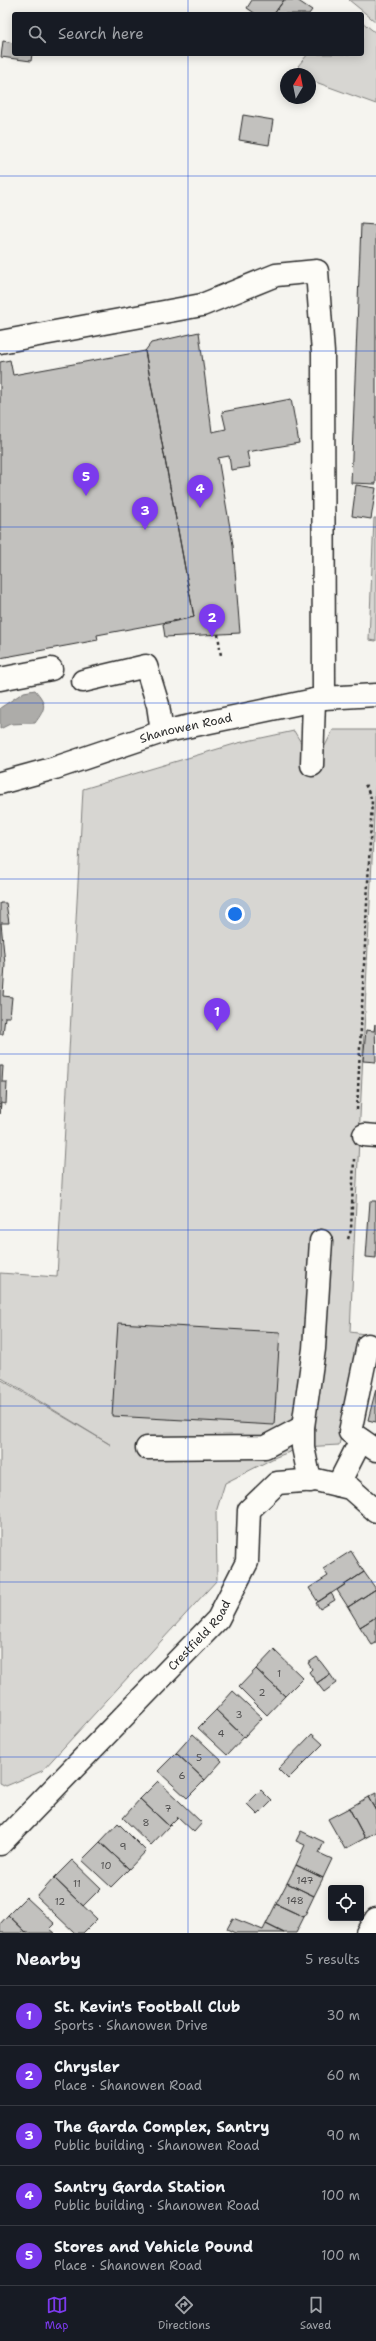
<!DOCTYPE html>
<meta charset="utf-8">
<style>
:root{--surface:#171b24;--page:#242831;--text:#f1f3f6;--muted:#9ea1a6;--line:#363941;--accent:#7c3aed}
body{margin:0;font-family:"Shantell Sans",sans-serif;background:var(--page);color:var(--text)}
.controls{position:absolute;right:12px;bottom:12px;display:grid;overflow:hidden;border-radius:4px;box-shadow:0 2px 10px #0003}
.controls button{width:36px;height:36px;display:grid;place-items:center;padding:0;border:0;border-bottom:1px solid var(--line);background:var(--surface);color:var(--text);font:20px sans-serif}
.compass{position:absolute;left:280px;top:68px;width:36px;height:36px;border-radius:50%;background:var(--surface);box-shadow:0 2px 10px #0003;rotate:10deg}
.you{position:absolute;left:235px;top:914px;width:14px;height:14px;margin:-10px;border:3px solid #fff;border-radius:50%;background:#1a73e8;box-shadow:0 0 0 6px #1a73e833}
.badge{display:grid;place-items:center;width:26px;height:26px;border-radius:50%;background:var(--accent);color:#fff;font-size:13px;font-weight:700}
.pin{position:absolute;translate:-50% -33px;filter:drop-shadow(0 1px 2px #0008)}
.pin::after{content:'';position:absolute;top:21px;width:14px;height:12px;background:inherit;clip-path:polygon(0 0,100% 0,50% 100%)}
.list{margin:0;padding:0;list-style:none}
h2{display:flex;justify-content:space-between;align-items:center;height:52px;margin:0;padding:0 16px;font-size:17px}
h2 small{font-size:13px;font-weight:400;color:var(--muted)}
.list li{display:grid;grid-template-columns:26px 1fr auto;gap:12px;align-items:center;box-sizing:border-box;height:60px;padding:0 16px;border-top:1px solid var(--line)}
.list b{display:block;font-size:15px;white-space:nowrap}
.list p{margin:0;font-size:13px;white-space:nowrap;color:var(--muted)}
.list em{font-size:13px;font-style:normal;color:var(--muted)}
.icon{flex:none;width:22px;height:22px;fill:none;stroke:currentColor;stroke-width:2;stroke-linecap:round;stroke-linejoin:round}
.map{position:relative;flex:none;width:376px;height:1933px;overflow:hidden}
.search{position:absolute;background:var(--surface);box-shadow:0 2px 10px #0003;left:12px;right:12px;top:12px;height:44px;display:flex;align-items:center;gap:10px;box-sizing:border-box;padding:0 14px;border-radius:4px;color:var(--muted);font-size:15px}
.sheet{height:352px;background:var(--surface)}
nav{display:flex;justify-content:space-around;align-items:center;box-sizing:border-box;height:56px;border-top:1px solid var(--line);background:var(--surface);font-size:11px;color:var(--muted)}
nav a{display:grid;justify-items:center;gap:2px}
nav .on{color:var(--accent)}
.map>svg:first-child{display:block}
.green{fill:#d7d6d2;stroke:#81807e}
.water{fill:#adaca9;stroke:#797877}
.building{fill:#c2c1be;stroke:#2b2b2b}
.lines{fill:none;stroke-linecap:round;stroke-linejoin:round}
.minor-casing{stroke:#2b2b2b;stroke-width:25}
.path{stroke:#2b2b2b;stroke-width:2.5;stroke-dasharray:3 3;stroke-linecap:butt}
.minor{stroke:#fdfcf7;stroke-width:22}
.grid{fill:none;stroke:#1d4ed8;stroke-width:1;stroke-opacity:0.55}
.labels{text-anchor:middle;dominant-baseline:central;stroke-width:3;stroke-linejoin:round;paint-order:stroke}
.number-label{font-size:10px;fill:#515050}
.street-label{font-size:12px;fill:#2b2b2b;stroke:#fdfcf7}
</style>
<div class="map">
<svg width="376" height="1933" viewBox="0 0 376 1933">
<rect width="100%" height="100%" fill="#f5f4ef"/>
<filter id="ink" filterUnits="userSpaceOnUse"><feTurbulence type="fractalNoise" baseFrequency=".025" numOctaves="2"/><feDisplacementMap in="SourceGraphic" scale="8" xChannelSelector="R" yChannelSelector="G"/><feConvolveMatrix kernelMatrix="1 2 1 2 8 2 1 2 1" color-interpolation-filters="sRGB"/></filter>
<g filter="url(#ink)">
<path class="green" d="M 349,0 L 376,0 L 376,22 Z
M 362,22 L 376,33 L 376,104 L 310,80 L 310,74 L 305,74 L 298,66 L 308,54 L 362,54 Z
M 374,518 L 376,518 L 376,641 L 369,640 Z
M 333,730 L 376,730 L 376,774 L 350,1332 L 365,1334 L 339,1445 L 303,1447 L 276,1457 L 225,1483 L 216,1512 L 217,1580 L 42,1771 L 6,1786 L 0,1783 L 0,1379 L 111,1445 L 0,1377 L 0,1273 L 57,1277 L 83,789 L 238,743 L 294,731 L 303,746 L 325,746 Z"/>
<path class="water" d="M 35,690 C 47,704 46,708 35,723 L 10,724 L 0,729 L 0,708 L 24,692 Z"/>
<path class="building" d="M 252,0 L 284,0 L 274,14 L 256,14 L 247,8 Z
M 284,0 L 297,0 L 312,10 L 309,14 L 274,14 Z
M 3,41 L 14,43 L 14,54 L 32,54 L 31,61 L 1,57 Z
M 243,115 L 273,120 L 269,145 L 239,140 Z
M 361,224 L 376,225 L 376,484 L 351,483 Z
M 199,332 L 212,432 L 226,429 L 222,412 L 291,399 L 299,443 L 247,452 L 250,467 L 231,470 L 229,456 L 218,458 L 233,545 L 240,633 L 165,637 L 163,624 L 194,617 L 145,351 L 151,343 Z
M 145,351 L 194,617 L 97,635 L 98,640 L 0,658 L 0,362 L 10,360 L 13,375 Z
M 356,485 L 376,488 L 371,519 L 352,516 Z
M 0,903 L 6,903 L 9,923 L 1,923 L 5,964 L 3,996 L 12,997 L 10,1017 L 5,1017 L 3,1034 L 0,1034 Z
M 375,1024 L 376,1062 L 363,1061 L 366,1030 L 374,1031 Z
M 0,1066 L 3,1066 L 2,1082 L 7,1082 L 6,1104 L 1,1103 L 0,1114 Z
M 370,1201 L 376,1201 L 376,1258 L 366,1257 Z
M 118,1323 L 280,1332 L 274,1425 L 112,1416 Z
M 376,1389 L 376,1422 L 368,1420 Z
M 351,1551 L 364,1572 L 318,1602 L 309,1588 L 328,1576 L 323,1569 Z
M 364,1572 L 376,1589 L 348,1607 L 337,1590 Z
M 376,1589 L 376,1617 L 360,1627 L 348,1607 Z
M 331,1593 L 335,1600 L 320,1609 L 316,1603 Z
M 376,1617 L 376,1643 L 372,1645 L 360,1627 Z
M 274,1650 L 303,1678 L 285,1696 L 256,1669 Z
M 317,1657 L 330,1674 L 317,1683 L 309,1672 L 312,1669 L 308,1663 Z
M 256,1669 L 285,1696 L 267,1715 L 239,1687 Z
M 330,1674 L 336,1683 L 324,1692 L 317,1683 Z
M 233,1691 L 262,1718 L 244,1737 L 216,1710 Z
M 216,1710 L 244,1737 L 227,1755 L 198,1728 Z
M 193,1734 L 222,1761 L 205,1780 L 176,1753 Z
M 312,1734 L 323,1744 L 288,1779 L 278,1769 Z
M 176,1753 L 205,1780 L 187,1798 L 158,1771 Z
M 158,1781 L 202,1823 L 194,1832 L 178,1817 L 169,1826 L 140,1799 Z
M 261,1790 L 272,1801 L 258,1815 L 247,1804 Z
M 376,1793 L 376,1811 L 368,1797 Z
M 368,1797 L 376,1811 L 376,1832 L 365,1838 L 349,1808 Z
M 140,1799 L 169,1826 L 151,1845 L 123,1818 Z
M 349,1808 L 365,1838 L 345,1849 L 328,1819 Z
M 118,1823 L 146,1851 L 129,1869 L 100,1842 Z
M 301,1831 L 324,1842 L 319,1853 L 332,1859 L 323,1878 L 296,1865 L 305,1845 L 296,1841 Z
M 100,1842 L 129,1869 L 111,1887 L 82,1860 Z
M 72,1860 L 101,1888 L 83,1906 L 54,1878 Z
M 296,1865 L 323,1878 L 314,1896 L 287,1883 Z
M 54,1878 L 97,1919 L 83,1933 L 75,1933 L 37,1897 Z
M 287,1883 L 314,1896 L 304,1917 L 276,1904 Z
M 26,1897 L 55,1924 L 50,1929 L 55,1933 L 27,1933 L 8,1915 Z
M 276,1904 L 304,1917 L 296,1933 L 284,1933 L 266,1924 Z
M 8,1915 L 27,1933 L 0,1933 L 0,1924 Z
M 233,1918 L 263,1930 L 266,1924 L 284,1933 L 235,1933 L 227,1929 Z"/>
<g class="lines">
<g class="minor-casing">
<g id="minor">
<path d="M 0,342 L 202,305 L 276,275 L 317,271 L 323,353 L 324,698"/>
<path d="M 0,679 L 51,669"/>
<path d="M 83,681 L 146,666 L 158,705 L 162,732"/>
<path d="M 312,765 L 314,700"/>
<path id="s1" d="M 0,783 L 55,768 L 162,732 L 324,698 L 376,695"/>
<path d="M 364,1135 L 376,1136"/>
<path d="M 368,1345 L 350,1432 L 376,1450"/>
<path d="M 147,1448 L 265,1447 L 303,1427"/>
<path d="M 310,1481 L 303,1447 L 303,1427 L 314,1349 L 321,1241"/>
<path d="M 338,1485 L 361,1440"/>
<path id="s2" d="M 0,1844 L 218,1619 L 247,1562 L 249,1510 L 277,1483 L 316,1480 L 350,1488 L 376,1511"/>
<path d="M 367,1933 L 376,1919"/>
</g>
</g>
<path class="path" d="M 218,634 L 221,656
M 357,1110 L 372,800 L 365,784
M 348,1239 L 351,1230 L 354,1159"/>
<use href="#minor" class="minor"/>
</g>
</g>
<path class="grid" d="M 188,0 L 188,14M 188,54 L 188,1933M 0,176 L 376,176M 0,351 L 376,351M 0,527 L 376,527M 0,703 L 376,703M 0,879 L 376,879M 0,1054 L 376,1054M 0,1230 L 376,1230M 0,1406 L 376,1406M 0,1582 L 376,1582M 0,1757 L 376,1757"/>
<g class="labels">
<g class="number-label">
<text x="279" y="1673">1</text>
<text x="262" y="1692">2</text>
<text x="239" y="1714">3</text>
<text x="221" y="1733">4</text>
<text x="199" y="1757">5</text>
<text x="182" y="1775">6</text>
<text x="168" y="1808">7</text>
<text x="146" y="1822">8</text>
<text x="123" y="1846">9</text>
<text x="106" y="1865">10</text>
<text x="305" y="1880">147</text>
<text x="77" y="1883">11</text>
<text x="295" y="1900">148</text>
<text x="60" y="1901">12</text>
</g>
<g class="street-label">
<text stroke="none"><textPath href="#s1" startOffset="194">Shanowen Road</textPath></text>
<text stroke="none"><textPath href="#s2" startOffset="289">Crestfield Road</textPath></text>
</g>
</g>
</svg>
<div class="controls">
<button><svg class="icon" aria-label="locate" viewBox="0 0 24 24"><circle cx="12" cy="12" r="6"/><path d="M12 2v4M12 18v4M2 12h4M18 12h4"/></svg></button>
</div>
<svg class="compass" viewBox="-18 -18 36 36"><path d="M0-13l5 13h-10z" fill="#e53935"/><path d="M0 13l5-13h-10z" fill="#9ea1a6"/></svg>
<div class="you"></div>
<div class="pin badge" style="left:217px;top:1031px">1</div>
<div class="pin badge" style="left:212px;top:637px">2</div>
<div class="pin badge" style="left:145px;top:530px">3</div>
<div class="pin badge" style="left:200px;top:508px">4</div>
<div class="pin badge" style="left:86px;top:496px">5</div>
<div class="search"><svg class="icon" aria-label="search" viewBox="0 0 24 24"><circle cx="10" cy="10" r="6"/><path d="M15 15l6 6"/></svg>Search here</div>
</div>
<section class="sheet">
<h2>Nearby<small>5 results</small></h2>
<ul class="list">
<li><span class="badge">1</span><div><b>St. Kevin's Football Club</b><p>Sports · Shanowen Drive</p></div><em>30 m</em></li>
<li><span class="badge">2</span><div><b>Chrysler</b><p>Place · Shanowen Road</p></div><em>60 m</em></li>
<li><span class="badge">3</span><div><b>The Garda Complex, Santry</b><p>Public building · Shanowen Road</p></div><em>90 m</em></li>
<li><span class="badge">4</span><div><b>Santry Garda Station</b><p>Public building · Shanowen Road</p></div><em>100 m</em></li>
<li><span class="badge">5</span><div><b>Stores and Vehicle Pound</b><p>Place · Shanowen Road</p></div><em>100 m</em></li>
</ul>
</section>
<nav>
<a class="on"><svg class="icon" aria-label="map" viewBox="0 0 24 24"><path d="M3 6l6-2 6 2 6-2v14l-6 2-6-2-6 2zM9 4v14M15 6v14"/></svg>Map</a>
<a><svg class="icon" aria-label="directions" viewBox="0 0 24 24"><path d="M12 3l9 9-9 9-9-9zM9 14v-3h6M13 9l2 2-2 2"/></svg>Directions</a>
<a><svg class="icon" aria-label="saved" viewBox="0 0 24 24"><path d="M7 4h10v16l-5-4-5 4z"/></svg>Saved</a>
</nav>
